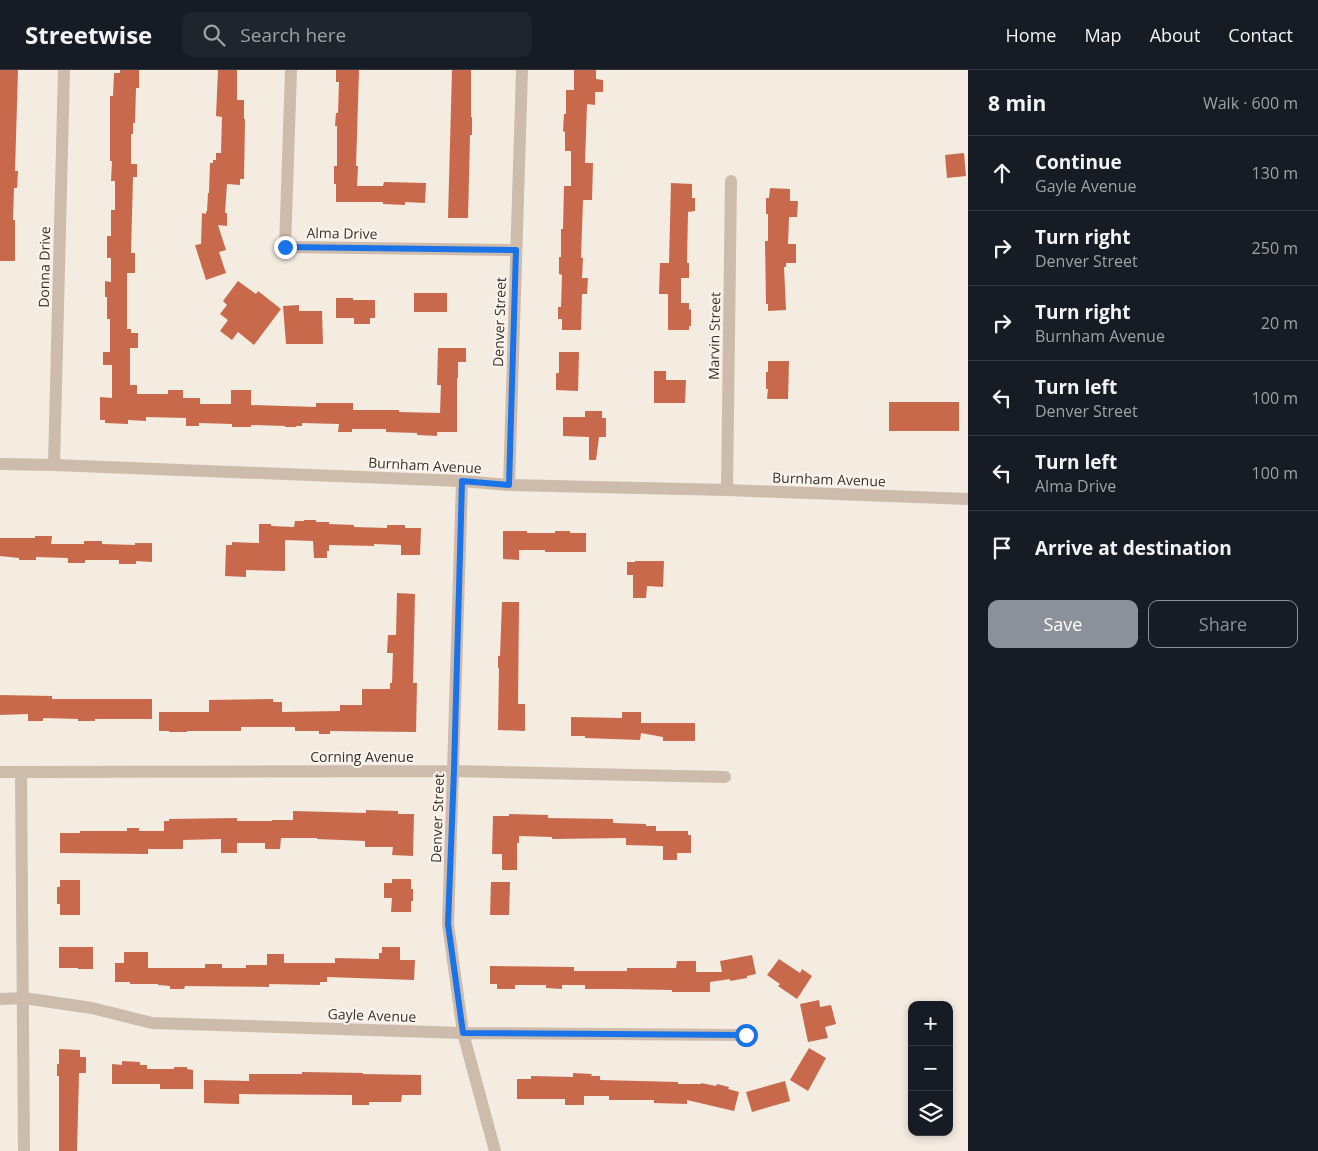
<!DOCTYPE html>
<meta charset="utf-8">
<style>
:root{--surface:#171b24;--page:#20242c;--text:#f1f3f6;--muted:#9ea1a6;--line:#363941;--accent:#8c9099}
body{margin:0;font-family:"Open Sans",sans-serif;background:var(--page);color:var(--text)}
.controls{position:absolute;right:15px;bottom:15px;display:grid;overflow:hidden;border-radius:10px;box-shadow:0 2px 8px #0003}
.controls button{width:45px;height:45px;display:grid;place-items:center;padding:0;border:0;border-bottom:1px solid var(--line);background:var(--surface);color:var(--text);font:25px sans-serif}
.stop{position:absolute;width:15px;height:15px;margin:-11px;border:4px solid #1a73e8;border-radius:50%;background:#fff}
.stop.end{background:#1a73e8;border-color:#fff;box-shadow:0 1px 5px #0008}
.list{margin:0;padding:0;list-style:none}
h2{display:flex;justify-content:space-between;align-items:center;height:65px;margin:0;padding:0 20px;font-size:21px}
h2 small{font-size:16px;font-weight:400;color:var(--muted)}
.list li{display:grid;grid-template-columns:32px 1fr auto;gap:15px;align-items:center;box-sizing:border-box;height:75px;padding:0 20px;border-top:1px solid var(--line)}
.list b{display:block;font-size:19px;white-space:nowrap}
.list p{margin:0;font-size:16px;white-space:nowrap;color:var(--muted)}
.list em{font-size:16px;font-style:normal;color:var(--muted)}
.actions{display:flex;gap:10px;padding:15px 20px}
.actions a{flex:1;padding:11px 0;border:1px solid var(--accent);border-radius:10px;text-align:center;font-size:18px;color:var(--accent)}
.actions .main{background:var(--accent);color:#fff}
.icon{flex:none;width:28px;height:28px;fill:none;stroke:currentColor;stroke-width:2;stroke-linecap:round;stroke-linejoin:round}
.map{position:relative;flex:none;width:968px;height:1081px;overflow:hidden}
header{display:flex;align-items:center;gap:30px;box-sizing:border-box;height:70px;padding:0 25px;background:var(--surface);border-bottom:1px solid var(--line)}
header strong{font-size:24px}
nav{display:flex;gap:28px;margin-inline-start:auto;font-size:18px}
.search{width:350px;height:45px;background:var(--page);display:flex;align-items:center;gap:12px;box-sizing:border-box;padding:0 18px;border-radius:10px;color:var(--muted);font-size:19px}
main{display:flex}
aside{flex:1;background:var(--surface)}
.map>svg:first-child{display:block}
.building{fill:#c8694b}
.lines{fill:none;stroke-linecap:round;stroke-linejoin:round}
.minor{stroke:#cdbbac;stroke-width:12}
.tertiary{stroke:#cdbbac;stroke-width:12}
.route{stroke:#1a73e8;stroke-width:6}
.labels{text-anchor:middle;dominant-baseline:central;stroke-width:4;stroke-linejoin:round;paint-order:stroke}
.street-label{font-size:14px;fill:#3b302b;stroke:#fbf5ee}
</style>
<header>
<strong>Streetwise</strong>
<div class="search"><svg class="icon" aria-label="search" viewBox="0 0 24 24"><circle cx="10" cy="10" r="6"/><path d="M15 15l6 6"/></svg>Search here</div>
<nav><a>Home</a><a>Map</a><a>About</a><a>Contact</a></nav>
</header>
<main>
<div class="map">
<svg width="968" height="1081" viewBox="0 0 968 1081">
<rect width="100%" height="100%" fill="#f4ebe1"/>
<path class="building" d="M 0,0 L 18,0 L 15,101 L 18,101 L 17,118 L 14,118 L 13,150 L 15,150 L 15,191 L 0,191 Z
M 120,0 L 139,0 L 139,18 L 136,18 L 135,53 L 133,53 L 133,64 L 131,64 L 131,94 L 137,94 L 137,107 L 133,107 L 131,183 L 135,183 L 135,203 L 127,203 L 127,259 L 131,259 L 131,263 L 138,263 L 138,278 L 130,278 L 130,315 L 137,315 L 137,324 L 168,324 L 168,320 L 183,320 L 183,328 L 200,328 L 200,334 L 231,334 L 231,320 L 251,320 L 251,335 L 316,337 L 316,333 L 353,333 L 353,340 L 399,340 L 399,342 L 440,343 L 441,315 L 437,315 L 438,278 L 466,278 L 466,292 L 458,292 L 458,308 L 457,308 L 457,362 L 437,362 L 437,366 L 417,365 L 417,363 L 386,362 L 386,359 L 352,359 L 352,362 L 338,362 L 339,354 L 302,353 L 302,356 L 296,356 L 296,357 L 285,357 L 285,356 L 251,355 L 251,357 L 232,357 L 232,354 L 199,353 L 199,356 L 186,356 L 186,348 L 146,347 L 146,351 L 128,350 L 128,354 L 105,353 L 105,350 L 100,350 L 100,327 L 112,328 L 112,295 L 103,295 L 103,282 L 110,282 L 110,249 L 107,249 L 107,227 L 105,227 L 105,211 L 111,212 L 111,188 L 107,188 L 107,166 L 111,166 L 111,140 L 115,140 L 115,111 L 111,111 L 112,91 L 110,91 L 110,26 L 113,26 L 114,3 L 120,3 Z
M 218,0 L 237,0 L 237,30 L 244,30 L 244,49 L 245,49 L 244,109 L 240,109 L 240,115 L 227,114 L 225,143 L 227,143 L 227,156 L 218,155 L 226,180 L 219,182 L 226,203 L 206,210 L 195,175 L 201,174 L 202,143 L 206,144 L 206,141 L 207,142 L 208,123 L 209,123 L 210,93 L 213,93 L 213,90 L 216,90 L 216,83 L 221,83 L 222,47 L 216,46 Z
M 336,0 L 359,0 L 356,96 L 358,96 L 357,116 L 383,116 L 384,112 L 426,113 L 425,133 L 405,132 L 405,135 L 383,134 L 383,132 L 336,132 L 336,114 L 334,114 L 334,96 L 337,96 L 337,56 L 335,56 L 336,43 L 338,43 L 339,12 L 336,12 Z
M 452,0 L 471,0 L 471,47 L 472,47 L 472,65 L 470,65 L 468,148 L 448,148 Z
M 574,0 L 596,0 L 596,9 L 603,10 L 603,22 L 595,22 L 595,35 L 587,34 L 585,93 L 593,93 L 592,130 L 583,130 L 581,188 L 583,188 L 582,208 L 588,208 L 587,224 L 582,224 L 581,260 L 562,260 L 562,249 L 558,249 L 558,237 L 561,237 L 562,205 L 559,204 L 559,187 L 561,187 L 561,159 L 563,159 L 564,116 L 571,116 L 571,81 L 565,81 L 565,62 L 563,61 L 564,44 L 566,44 L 566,20 L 574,20 Z
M 964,83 L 966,106 L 947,108 L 945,85 Z
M 671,113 L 692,114 L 692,128 L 695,128 L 695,141 L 688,142 L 687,193 L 689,193 L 689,208 L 681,208 L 681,233 L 689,233 L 689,239 L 691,240 L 691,256 L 689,256 L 689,260 L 668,260 L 668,224 L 659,224 L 660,193 L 669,193 Z
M 770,118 L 790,119 L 790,131 L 798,131 L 797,147 L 789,147 L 788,174 L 796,174 L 796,193 L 786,193 L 786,197 L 784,197 L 786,240 L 768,241 L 768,234 L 766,234 L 765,171 L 768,171 L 768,144 L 766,144 L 766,128 L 769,128 Z
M 238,211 L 256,224 L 258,221 L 281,239 L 254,275 L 238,262 L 232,270 L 220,261 L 228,250 L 220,244 L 227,235 L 223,231 Z
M 414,223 L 447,223 L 447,242 L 414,242 Z
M 336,228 L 353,228 L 353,230 L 375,230 L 375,248 L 370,248 L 370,254 L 354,254 L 354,248 L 336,248 Z
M 299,235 L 299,241 L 322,241 L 323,274 L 286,274 L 283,236 Z
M 559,282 L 579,282 L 578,321 L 556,320 L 556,303 L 559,303 Z
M 768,291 L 789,291 L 788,329 L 767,329 L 768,319 L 766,319 L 766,302 L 768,302 Z
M 654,301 L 666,301 L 666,310 L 686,310 L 685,333 L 654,333 Z
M 889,332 L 959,332 L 959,361 L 889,361 Z
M 585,341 L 602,341 L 602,348 L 606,348 L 606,367 L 599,367 L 596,390 L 589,390 L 589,367 L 563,366 L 563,347 L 585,347 Z
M 304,450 L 316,450 L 316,452 L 329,452 L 329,454 L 354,455 L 354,457 L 387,458 L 387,455 L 405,455 L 405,458 L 421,458 L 420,485 L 401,485 L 401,475 L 374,474 L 374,476 L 329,475 L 329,481 L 327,481 L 327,488 L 314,488 L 313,471 L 285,470 L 285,501 L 246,500 L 246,507 L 225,506 L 226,475 L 232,475 L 232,472 L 259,473 L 259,454 L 271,454 L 271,456 L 294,457 L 295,451 L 304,451 Z
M 503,461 L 527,461 L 527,463 L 555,463 L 555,461 L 570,461 L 570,463 L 586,463 L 586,482 L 545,482 L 545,480 L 519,480 L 519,490 L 503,489 Z
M 35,466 L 52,466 L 51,474 L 84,474 L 84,471 L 102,471 L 102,474 L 135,475 L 135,473 L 152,473 L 152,492 L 136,491 L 136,494 L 119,494 L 119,490 L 85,490 L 85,493 L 68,493 L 68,488 L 36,487 L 36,490 L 19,490 L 19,488 L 0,486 L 0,468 L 35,468 Z
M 635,491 L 664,491 L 663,517 L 647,516 L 646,528 L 633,528 L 633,505 L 627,505 L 627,492 L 635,492 Z
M 397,523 L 415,524 L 413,613 L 417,613 L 416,662 L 330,661 L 330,664 L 319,664 L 319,661 L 295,661 L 295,657 L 241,657 L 241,661 L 187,661 L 187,662 L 169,662 L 169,661 L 159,661 L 159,642 L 209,642 L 209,630 L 273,629 L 273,632 L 282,632 L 282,642 L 340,641 L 340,635 L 362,635 L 362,619 L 390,619 L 390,613 L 392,613 L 393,583 L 387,583 L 388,565 L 396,565 Z
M 502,532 L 519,532 L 518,634 L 525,634 L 525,661 L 498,660 L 499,598 L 498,598 L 498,586 L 500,586 Z
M 0,625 L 52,626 L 52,629 L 152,629 L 152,649 L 95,649 L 95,651 L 78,651 L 78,649 L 43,648 L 43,651 L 28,651 L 28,644 L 0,645 Z
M 622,642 L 641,642 L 641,653 L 695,653 L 695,671 L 663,671 L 663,667 L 641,663 L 640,670 L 585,668 L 585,666 L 571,666 L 571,647 L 622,648 Z
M 366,740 L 398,741 L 398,744 L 414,744 L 413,786 L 392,785 L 393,777 L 365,777 L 365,771 L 317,769 L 317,768 L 281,768 L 280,779 L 265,779 L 265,773 L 237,773 L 237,783 L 221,783 L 221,769 L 183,770 L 183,779 L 148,779 L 148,784 L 60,783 L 60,763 L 80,763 L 80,761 L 127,761 L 127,758 L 139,758 L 139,761 L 164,761 L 164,751 L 169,751 L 169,749 L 237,748 L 237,751 L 272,751 L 272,750 L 293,750 L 293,741 L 366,743 Z
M 509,744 L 548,745 L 548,748 L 613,749 L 613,753 L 646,754 L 646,756 L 656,756 L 656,761 L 688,761 L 688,765 L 691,765 L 691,783 L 677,783 L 677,790 L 663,790 L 663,776 L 626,775 L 626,768 L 552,769 L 552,767 L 519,766 L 519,773 L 517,773 L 517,800 L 502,800 L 502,784 L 492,784 L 493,746 L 509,746 Z
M 392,809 L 411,809 L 411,819 L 413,819 L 413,831 L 411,831 L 411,842 L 391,842 L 392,828 L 384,828 L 384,813 L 392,813 Z
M 60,810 L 80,810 L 80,845 L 60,845 L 60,834 L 57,834 L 57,817 L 60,817 Z
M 491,812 L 510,812 L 509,845 L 490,845 Z
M 59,877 L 93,877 L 93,899 L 78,899 L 78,898 L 59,898 Z
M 382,877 L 400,877 L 400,890 L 415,890 L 414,910 L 327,907 L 327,912 L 320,912 L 320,915 L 269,914 L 269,917 L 185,916 L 184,919 L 170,919 L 170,916 L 158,915 L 158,914 L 130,914 L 130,912 L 115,912 L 115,893 L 124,893 L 124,882 L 148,882 L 148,898 L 205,898 L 205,894 L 222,894 L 222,898 L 246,898 L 246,895 L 267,895 L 267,884 L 284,884 L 284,893 L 335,893 L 335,888 L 379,889 L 379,883 L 382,883 Z
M 752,885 L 756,904 L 747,906 L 747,908 L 730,911 L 730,909 L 710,912 L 710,922 L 672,922 L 672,920 L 621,919 L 585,919 L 585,915 L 562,915 L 562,919 L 546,918 L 546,915 L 515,915 L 515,919 L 497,919 L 497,914 L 490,914 L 490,896 L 574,897 L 574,901 L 627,901 L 627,898 L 676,898 L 677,891 L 696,891 L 696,902 L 722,902 L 720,891 Z
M 779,889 L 800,903 L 802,899 L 812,906 L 797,929 L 778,916 L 780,914 L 767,905 Z
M 819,930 L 820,937 L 831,935 L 836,954 L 825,957 L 828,968 L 808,972 L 800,934 Z
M 809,978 L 826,988 L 808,1021 L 790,1010 Z
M 59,979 L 80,980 L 80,987 L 86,987 L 86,1003 L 79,1003 L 77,1081 L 59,1081 L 59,1006 L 57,1006 L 57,994 L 59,994 Z
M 122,991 L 140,992 L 140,995 L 147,995 L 147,999 L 174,999 L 174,997 L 187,997 L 187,999 L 193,1000 L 193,1019 L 160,1019 L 160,1014 L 112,1014 L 112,994 L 122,995 Z
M 302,1002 L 363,1003 L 363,1004 L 421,1005 L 421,1025 L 402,1025 L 401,1032 L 369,1032 L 369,1035 L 352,1035 L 352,1025 L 239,1024 L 239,1034 L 204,1033 L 204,1010 L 249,1011 L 249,1004 L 302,1004 Z
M 573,1003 L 592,1004 L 591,1006 L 600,1006 L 600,1010 L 678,1012 L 678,1014 L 701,1014 L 701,1013 L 716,1016 L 717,1014 L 729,1017 L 728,1019 L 739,1022 L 734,1041 L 687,1030 L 687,1034 L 654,1033 L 654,1030 L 609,1030 L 609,1026 L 584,1026 L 584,1035 L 565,1035 L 565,1029 L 517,1029 L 517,1009 L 531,1009 L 531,1006 L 573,1007 Z
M 785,1011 L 790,1031 L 752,1042 L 746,1022 Z"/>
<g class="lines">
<path class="minor" d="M 291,0 L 285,177 L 516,180
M 54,395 L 64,0
M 462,411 L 453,701 L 448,854 L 463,963 L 495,1081
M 509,415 L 522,0
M 727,420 L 731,111
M 0,702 L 453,701 L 725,707
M 21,703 L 24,1081
M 0,929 L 23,928 L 92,938 L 152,953 L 463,963 L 745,965"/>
<path class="tertiary" d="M 0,394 L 54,395 L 462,411 L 509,415 L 727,420 L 968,429"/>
</g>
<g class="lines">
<path class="route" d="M 285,177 L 516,180 L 509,415 L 462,411 L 454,700 L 448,854 L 463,963 L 746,965"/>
</g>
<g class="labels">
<g class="street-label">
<text transform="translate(342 163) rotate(1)">Alma Drive</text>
<text transform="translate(44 197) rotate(-89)">Donna Drive</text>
<text transform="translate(499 252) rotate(-88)">Denver Street</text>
<text transform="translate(714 266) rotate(-89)">Marvin Street</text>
<text transform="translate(425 395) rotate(3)">Burnham Avenue</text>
<text transform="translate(829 409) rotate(2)">Burnham Avenue</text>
<text x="362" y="686">Corning Avenue</text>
<text transform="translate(437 748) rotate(-88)">Denver Street</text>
<text transform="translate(372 945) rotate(2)">Gayle Avenue</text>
</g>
</g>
</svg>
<div class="controls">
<button>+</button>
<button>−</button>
<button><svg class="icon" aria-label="layers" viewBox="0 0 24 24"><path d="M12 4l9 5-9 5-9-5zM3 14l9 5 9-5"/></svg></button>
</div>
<div class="stop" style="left:746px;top:965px"></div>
<div class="stop end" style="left:285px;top:177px"></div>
</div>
<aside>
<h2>8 min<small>Walk · 600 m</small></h2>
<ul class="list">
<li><svg class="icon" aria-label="ahead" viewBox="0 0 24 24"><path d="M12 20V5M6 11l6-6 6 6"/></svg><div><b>Continue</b><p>Gayle Avenue</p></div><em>130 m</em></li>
<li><svg class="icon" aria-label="right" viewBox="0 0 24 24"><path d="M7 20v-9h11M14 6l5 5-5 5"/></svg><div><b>Turn right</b><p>Denver Street</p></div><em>250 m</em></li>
<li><svg class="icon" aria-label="right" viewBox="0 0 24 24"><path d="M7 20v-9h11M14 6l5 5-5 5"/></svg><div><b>Turn right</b><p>Burnham Avenue</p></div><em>20 m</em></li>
<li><svg class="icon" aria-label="left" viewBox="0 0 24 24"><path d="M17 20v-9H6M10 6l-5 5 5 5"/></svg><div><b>Turn left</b><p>Denver Street</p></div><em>100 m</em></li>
<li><svg class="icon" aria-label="left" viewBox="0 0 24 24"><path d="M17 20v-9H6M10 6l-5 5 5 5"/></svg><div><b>Turn left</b><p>Alma Drive</p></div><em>100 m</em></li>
<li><svg class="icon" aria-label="arrive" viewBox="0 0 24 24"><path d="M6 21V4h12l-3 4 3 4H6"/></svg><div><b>Arrive at destination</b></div></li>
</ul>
<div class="actions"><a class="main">Save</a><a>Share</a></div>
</aside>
</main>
